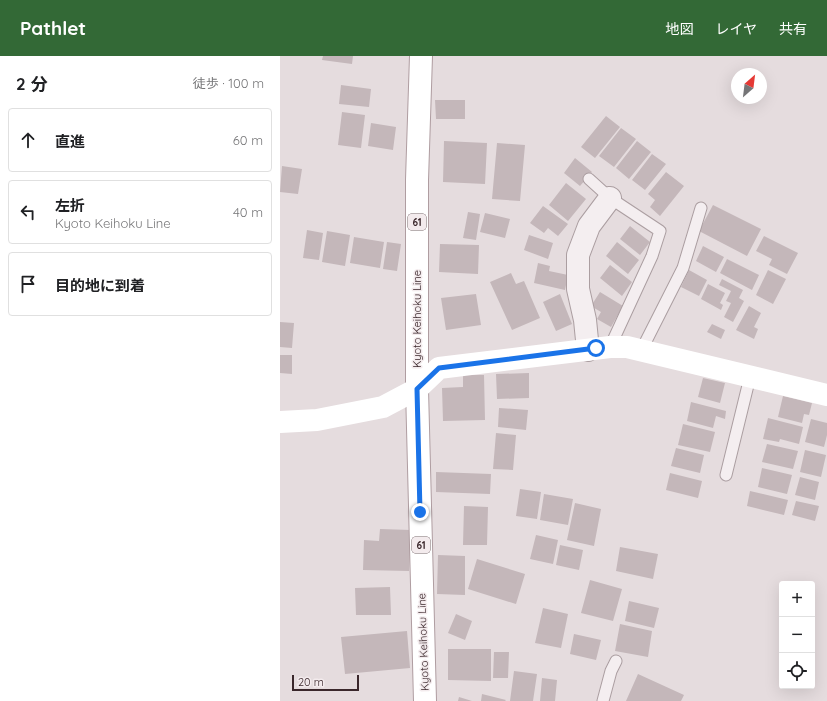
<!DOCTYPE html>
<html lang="ja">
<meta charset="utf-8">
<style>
:root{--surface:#fff;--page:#f2f2f2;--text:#202124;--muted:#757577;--line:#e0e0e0;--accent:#336936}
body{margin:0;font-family:Quicksand,"Noto Sans JP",sans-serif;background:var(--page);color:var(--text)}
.controls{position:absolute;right:12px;bottom:12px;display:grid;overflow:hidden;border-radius:4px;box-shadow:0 4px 16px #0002}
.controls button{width:36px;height:36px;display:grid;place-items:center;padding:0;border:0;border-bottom:1px solid var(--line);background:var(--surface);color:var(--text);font:20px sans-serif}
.compass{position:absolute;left:451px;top:12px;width:36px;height:36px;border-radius:50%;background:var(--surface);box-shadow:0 4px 16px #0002;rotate:28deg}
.scale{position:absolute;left:12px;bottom:10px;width:67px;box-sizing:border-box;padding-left:4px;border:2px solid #3a272b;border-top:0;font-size:11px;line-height:14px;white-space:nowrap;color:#3a272b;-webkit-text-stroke:3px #f3ebed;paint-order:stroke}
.stop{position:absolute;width:12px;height:12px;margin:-9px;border:3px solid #1a73e8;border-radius:50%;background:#fff}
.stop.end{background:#1a73e8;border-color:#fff;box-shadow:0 1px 4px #0008}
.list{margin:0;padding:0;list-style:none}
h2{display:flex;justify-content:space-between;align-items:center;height:52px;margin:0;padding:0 16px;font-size:17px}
h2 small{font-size:13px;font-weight:400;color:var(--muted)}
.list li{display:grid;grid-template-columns:26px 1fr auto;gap:12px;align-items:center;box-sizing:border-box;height:64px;margin:0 8px 8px;padding:0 8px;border:1px solid var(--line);border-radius:4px}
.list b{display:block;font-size:15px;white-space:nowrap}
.list p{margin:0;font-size:13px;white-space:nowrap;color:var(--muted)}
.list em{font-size:13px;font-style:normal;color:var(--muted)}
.icon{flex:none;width:22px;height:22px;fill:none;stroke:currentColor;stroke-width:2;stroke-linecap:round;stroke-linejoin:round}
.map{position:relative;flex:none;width:547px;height:645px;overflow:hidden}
header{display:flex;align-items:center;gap:24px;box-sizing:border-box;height:56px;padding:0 20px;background:var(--accent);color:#fff}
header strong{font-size:19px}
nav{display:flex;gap:22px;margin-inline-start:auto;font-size:14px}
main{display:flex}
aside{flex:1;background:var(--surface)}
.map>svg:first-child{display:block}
.building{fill:#c4b7ba}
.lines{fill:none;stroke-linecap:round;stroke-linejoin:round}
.lane-casing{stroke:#ab9ea1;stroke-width:13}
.street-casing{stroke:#ab9ea1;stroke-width:24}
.primary-casing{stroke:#af9da1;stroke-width:24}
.lane{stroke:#f4eef0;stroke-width:11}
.street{stroke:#f4eef0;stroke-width:22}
.secondary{stroke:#fff;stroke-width:22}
.primary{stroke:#fff;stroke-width:22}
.route{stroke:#1a73e8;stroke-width:5}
.labels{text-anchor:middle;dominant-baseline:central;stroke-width:3;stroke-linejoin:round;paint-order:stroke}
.shield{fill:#f3ebed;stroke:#726265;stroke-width:1}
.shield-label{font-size:10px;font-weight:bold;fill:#3a272b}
.street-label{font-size:11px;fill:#3a272b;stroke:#f3ebed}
</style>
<header>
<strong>Pathlet</strong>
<nav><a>地図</a><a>レイヤ</a><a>共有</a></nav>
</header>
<main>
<aside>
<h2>2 分<small>徒歩 · 100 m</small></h2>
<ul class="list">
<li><svg class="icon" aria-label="ahead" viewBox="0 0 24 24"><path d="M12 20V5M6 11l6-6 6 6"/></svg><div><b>直進</b></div><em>60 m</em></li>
<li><svg class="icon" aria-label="left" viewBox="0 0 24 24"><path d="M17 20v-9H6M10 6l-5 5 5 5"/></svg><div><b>左折</b><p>Kyoto Keihoku Line</p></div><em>40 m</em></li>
<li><svg class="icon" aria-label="arrive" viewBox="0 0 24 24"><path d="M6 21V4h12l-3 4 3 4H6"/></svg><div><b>目的地に到着</b></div></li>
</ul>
</aside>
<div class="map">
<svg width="547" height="645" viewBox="0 0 547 645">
<rect width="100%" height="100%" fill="#e5dcde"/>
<path class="building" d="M 43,0 L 73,0 L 72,8 L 42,4 Z
M 61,29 L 91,33 L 89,51 L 59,48 Z
M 155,44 L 185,44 L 185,63 L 156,63 Z
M 62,56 L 85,59 L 81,92 L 58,89 Z
M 326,60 L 340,71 L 315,102 L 301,91 Z
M 91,67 L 116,71 L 113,94 L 88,90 Z
M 341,72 L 356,83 L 334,111 L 319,100 Z
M 164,85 L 207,87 L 205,128 L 163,126 Z
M 357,85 L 371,96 L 349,123 L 336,112 Z
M 217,87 L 245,89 L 240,145 L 212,143 Z
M 372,98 L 386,108 L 365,134 L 352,124 Z
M 295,102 L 312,116 L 300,130 L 284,117 Z
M 2,110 L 22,113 L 18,138 L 0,136 Z
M 386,116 L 404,130 L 380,160 L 370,151 L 375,144 L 368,138 Z
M 286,127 L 306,143 L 288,165 L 269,149 Z
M 433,149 L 481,173 L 467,200 L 419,175 Z
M 263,150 L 288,168 L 278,180 L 268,172 L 264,177 L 250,167 Z
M 188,156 L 200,158 L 196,184 L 183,182 Z
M 205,157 L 230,163 L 225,182 L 200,176 Z
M 350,170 L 370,186 L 360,199 L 340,183 Z
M 27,174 L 43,177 L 39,204 L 23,202 Z
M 47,175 L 70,179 L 65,210 L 42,206 Z
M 249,179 L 273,187 L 268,203 L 244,194 Z
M 484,180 L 518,197 L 507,218 L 489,209 L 492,203 L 476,195 Z
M 74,181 L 104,186 L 100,212 L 70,207 Z
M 107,186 L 121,188 L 117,215 L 103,213 Z
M 337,186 L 359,204 L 348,218 L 326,200 Z
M 160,188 L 199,189 L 198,218 L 159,216 Z
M 423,190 L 444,201 L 436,216 L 416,205 Z
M 447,203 L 479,219 L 472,234 L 440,217 Z
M 258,207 L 270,210 L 269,215 L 288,219 L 285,234 L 254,227 Z
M 330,209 L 352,226 L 342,240 L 320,222 Z
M 409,214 L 427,224 L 419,240 L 401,231 Z
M 488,214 L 506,223 L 493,248 L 476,239 Z
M 231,217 L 236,228 L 244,225 L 260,262 L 232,274 L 210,226 Z
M 442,223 L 463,234 L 459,242 L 464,245 L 453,266 L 444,261 L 451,247 L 446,245 L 451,235 L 439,229 Z
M 428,228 L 445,237 L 440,247 L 443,249 L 441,254 L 421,243 Z
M 320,236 L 343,250 L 331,271 L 317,263 L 321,256 L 311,250 Z
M 196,238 L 201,269 L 166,274 L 161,242 Z
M 280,238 L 292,268 L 276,275 L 263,246 Z
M 469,250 L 481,257 L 474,271 L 478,273 L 474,283 L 456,274 Z
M 0,266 L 14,267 L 12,292 L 0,291 Z
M 432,268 L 445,274 L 441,283 L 427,276 Z
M 0,299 L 12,299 L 12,318 L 0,317 Z
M 249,317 L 249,342 L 217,343 L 216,318 Z
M 183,319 L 204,319 L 205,364 L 163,365 L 162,332 L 183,331 Z
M 423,322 L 445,327 L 440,347 L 418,341 Z
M 503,340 L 532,347 L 529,359 L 524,358 L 522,367 L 498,361 Z
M 411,346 L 446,355 L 445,363 L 436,360 L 433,372 L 407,365 Z
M 219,352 L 248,354 L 246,374 L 218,371 Z
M 488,362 L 523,371 L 519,388 L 500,383 L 499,386 L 483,383 Z
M 531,363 L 547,367 L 547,379 L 544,391 L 525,386 Z
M 403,368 L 435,376 L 430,396 L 398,389 Z
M 216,377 L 236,379 L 233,414 L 213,413 Z
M 487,388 L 518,395 L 513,413 L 482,406 Z
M 396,392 L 424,399 L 420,417 L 391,410 Z
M 525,394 L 546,399 L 541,421 L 520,416 Z
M 482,412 L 512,419 L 507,438 L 478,431 Z
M 156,416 L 211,418 L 210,438 L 156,436 Z
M 390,417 L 422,425 L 418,442 L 386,434 Z
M 520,421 L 539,426 L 535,444 L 515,439 Z
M 240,433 L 261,436 L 257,463 L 236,460 Z
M 470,435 L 508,444 L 504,459 L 467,450 Z
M 264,438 L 293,443 L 288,469 L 260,464 Z
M 516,445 L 539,450 L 535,465 L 512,459 Z
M 295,447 L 321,453 L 314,490 L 287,484 Z
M 184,450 L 208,451 L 207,489 L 183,489 Z
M 100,473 L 131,474 L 129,515 L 83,514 L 84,484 L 99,485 Z
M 256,479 L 278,484 L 273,508 L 250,503 Z
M 280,489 L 303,494 L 299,514 L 276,509 Z
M 340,491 L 378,498 L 373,523 L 336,515 Z
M 158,499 L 185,500 L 185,539 L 157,538 Z
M 197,503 L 245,518 L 236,548 L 188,533 Z
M 310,524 L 342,533 L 333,565 L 301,557 Z
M 110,531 L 111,559 L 76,559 L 75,532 Z
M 349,545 L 379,552 L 374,572 L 345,565 Z
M 263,552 L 288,558 L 281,592 L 255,587 Z
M 176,558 L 192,565 L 185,584 L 168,577 Z
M 340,568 L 372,575 L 368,601 L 335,595 Z
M 127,575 L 130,612 L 65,618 L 61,581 Z
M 294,578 L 321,584 L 316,604 L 290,598 Z
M 168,593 L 211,593 L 211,625 L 168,624 Z
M 214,596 L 229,596 L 228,622 L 213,622 Z
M 234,615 L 257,618 L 253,645 L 230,645 Z
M 358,618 L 404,639 L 401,645 L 346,645 Z
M 262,622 L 277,624 L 275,645 L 260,645 Z
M 202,638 L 226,644 L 225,645 L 201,645 Z
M 179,641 L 192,645 L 178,645 Z"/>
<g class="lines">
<g class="lane-casing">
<path id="lane" d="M 309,123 L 330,142 L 380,175 L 372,200 L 330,291
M 361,295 L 403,212 L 421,152
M 446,419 L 470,321
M 323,645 L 331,615 L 336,605"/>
</g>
<g class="street-casing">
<path id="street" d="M 308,294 L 305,264 L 298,233 L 298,199 L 309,170 L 330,142"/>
</g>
<g class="primary-casing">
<path id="primary" d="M 141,0 L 137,124 L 137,333 L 145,645"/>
</g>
<use href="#lane" class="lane"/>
<use href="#street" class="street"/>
<path class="secondary" d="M 0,366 L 37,364 L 103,351 L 137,333 L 159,312 L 330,291 L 347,291 L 547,339"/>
<use href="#primary" class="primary"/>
</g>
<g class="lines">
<path class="route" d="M 140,456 L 137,333 L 159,312 L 316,292"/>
</g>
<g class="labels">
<g class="shield">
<rect x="128" y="158" width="18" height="16" rx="3"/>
<rect x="132" y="481" width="18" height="16" rx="3"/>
</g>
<g class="shield-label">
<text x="137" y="166">61</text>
<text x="141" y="489">61</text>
</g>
<g class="street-label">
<text transform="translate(137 263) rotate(-90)">Kyoto Keihoku Line</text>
<text transform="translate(143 586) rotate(-92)">Kyoto Keihoku Line</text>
</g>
</g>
</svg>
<div class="controls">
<button>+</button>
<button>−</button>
<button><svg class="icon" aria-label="locate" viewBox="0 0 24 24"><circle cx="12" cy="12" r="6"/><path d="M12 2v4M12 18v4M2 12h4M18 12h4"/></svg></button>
</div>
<svg class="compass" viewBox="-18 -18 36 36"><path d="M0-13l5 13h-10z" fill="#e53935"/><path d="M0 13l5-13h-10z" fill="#757577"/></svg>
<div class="scale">20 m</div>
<div class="stop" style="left:316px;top:292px"></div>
<div class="stop end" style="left:140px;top:456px"></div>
</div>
</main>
